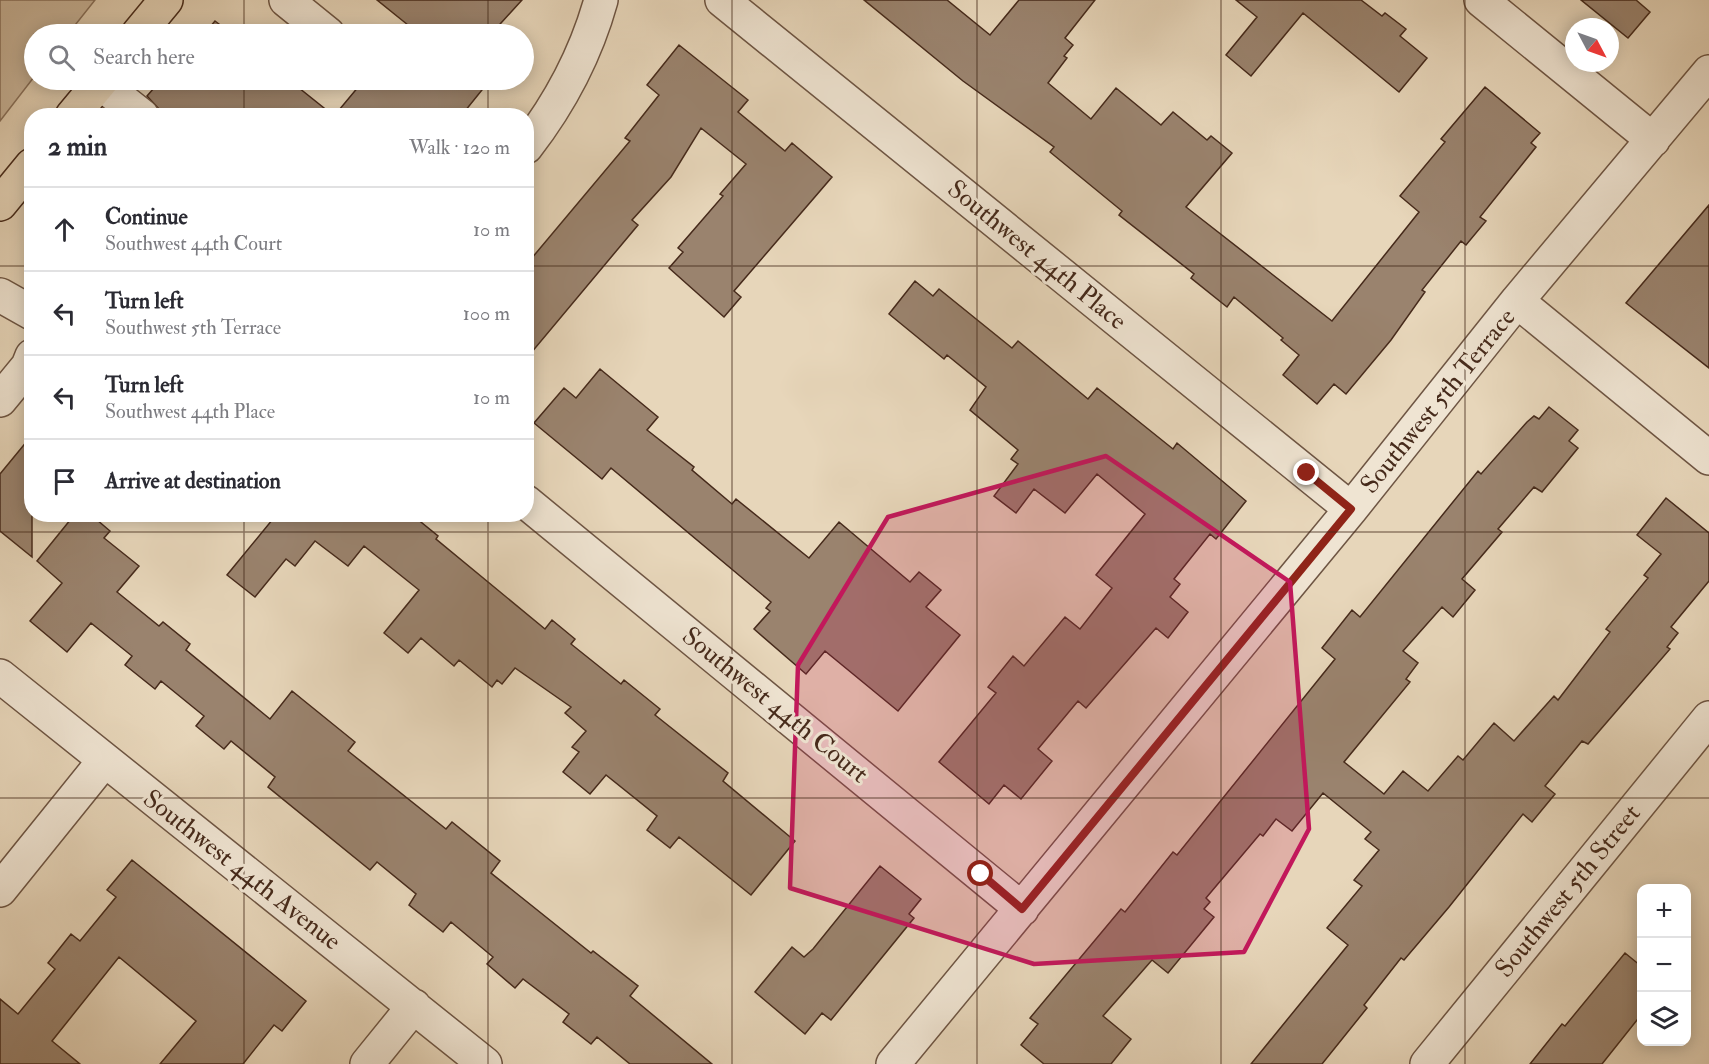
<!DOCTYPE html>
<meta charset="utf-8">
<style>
:root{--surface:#fff;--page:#f2f2f3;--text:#2b2b33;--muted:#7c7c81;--line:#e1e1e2}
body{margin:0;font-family:"IM FELL Double Pica",serif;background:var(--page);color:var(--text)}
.controls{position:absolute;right:18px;bottom:18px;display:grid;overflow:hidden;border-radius:12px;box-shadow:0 3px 15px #0003}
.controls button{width:54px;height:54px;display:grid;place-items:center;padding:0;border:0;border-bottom:2px solid var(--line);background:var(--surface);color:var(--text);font:30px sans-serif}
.compass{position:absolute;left:1565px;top:18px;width:54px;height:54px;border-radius:50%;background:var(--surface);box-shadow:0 3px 15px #0003;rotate:131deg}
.stop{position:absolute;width:18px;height:18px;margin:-14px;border:4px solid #8f2418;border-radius:50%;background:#fff}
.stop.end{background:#8f2418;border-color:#fff;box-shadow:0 2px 6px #0008}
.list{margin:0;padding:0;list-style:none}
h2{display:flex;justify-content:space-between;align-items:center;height:78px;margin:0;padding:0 24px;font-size:26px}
h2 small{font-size:20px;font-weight:400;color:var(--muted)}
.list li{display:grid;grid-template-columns:39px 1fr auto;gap:18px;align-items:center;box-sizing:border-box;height:84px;padding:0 24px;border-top:2px solid var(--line)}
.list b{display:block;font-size:22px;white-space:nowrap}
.list p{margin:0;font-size:20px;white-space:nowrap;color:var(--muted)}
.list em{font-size:20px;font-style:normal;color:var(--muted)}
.icon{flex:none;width:33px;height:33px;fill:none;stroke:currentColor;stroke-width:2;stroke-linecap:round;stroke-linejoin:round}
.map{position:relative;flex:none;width:1709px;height:1064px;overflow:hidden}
.search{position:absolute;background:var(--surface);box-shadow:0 3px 15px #0003;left:24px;top:24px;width:510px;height:66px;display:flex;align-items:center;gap:15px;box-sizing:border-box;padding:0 21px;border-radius:33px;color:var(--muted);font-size:22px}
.panel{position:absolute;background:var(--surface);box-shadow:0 3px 15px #0003;left:24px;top:108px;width:510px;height:414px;border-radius:24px}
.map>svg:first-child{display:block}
.green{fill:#ccb99f;stroke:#89725d;stroke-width:1.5}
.building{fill:#9a836e;stroke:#462a1b;stroke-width:1.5}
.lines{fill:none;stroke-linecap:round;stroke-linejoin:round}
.minor-casing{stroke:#6e5543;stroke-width:36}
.major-casing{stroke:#462a1b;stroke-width:36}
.minor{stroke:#efe4d2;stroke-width:33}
.major{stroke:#e7d6ba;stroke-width:33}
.route{stroke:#8f2418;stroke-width:8}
.marked{fill:#c2185b;fill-opacity:0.2;stroke:#c2185b;stroke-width:4.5;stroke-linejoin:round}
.grid{fill:none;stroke:#462a1b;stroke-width:1.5;stroke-opacity:0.55}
.labels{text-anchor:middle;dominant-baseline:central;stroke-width:6;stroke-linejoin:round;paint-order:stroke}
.street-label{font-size:26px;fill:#462a1b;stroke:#efe4d2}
</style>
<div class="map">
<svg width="1709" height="1064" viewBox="0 0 1709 1064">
<rect width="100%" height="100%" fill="#e7d6ba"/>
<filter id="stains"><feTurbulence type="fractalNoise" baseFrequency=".00333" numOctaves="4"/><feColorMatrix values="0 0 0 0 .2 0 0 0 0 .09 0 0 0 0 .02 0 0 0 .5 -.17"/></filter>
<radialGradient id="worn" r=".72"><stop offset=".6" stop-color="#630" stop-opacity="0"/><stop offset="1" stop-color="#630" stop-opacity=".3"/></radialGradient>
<path class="green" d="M 0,0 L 95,0 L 68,34 L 34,34 L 34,77 L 0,121 Z"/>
<path class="building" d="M 377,0 L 522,0 L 491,34 L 401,34 L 408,25 Z
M 864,0 L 947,0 L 990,35 L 1019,0 L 1095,0 L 1065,38 L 1073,45 L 1064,56 L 1067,58 L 1048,83 L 1091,119 L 1116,88 L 1161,125 L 1173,112 L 1207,140 L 1211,136 L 1232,153 L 1186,207 L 1332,321 L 1419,212 L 1400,196 L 1445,142 L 1441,139 L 1485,87 L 1540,133 L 1531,143 L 1536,147 L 1480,217 L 1486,221 L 1466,245 L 1461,241 L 1422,290 L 1425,292 L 1391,340 L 1346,394 L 1334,384 L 1317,404 L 1283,375 L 1299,355 L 1281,340 L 1283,338 L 1234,297 L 1227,307 L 1191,278 L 1194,274 L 1119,215 L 1122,211 L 1050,152 L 1054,147 L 963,81 Z
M 1236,0 L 1361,0 L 1382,16 L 1385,13 L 1406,29 L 1400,36 L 1427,58 L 1399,92 L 1303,13 L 1251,76 L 1226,55 L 1257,17 Z
M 1581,0 L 1636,0 L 1650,12 L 1628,38 Z
M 215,21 L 232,34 L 204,34 Z
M 679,45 L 748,100 L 738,112 L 785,151 L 792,143 L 832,177 L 734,291 L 741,297 L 724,317 L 669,268 L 683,252 L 678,248 L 723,196 L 720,194 L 746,164 L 701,128 L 671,177 L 632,220 L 638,225 L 526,359 L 526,265 L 630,141 L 625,138 L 659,95 L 647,85 Z
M 161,80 L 289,80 L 334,116 L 160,116 L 159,109 L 147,96 Z
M 364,80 L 490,80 L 461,116 L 334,116 Z
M 1709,205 L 1709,368 L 1626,303 Z
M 915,281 L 933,296 L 939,289 L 1012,348 L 1018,341 L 1088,399 L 1097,388 L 1173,449 L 1177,443 L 1246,501 L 1216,539 L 1210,534 L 1174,579 L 1180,584 L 1170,597 L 1188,612 L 1168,638 L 1156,628 L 1086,708 L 1078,701 L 1038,749 L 1052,761 L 1021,799 L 1004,785 L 989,804 L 939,762 L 996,693 L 988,687 L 1013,656 L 1024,666 L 1065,617 L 1080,629 L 1112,588 L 1096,575 L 1145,514 L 1097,474 L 1065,513 L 1034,489 L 1016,513 L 994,496 L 1018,464 L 1011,459 L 1018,450 L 970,410 L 986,387 L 947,355 L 944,359 L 889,314 Z
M 600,369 L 658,417 L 647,430 L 694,467 L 692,470 L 732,504 L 736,499 L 809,558 L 839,522 L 910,582 L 919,572 L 941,590 L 926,607 L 960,635 L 898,711 L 825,651 L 806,674 L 754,629 L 770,611 L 766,608 L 771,602 L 611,468 L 602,479 L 534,423 L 564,388 L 576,398 Z
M 1549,407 L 1578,430 L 1569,441 L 1578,448 L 1542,492 L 1534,487 L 1498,529 L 1502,532 L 1462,579 L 1475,590 L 1453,617 L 1442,607 L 1403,651 L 1418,663 L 1406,679 L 1410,682 L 1344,762 L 1384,794 L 1403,771 L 1428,791 L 1458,756 L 1463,760 L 1494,723 L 1514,741 L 1554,696 L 1558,700 L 1610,632 L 1606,629 L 1648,578 L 1644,575 L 1661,554 L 1637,535 L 1666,498 L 1709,533 L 1709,581 L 1671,627 L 1678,633 L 1667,647 L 1670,649 L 1588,744 L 1582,741 L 1545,786 L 1555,794 L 1532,822 L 1523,814 L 1449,907 L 1404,960 L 1401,958 L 1364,1005 L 1367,1008 L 1322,1064 L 1251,1064 L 1348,945 L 1327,928 L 1362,886 L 1354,880 L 1379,850 L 1365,839 L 1371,832 L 1323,793 L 1292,831 L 1276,819 L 1263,836 L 1260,834 L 1206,898 L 1210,902 L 1204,909 L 1214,917 L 1168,973 L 1152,960 L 1103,1016 L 1131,1039 L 1111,1064 L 1044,1064 L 1021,1045 L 1038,1024 L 1030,1018 L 1121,909 L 1125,912 L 1173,852 L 1177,855 L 1335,659 L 1322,648 L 1352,610 L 1360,617 L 1478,471 L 1481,474 L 1527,422 L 1534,416 L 1539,419 Z
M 32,435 L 32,557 L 0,531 L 0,474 Z
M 75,514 L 90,514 L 110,531 L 104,538 L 139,566 L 117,592 L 159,626 L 163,622 L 190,644 L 186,650 L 270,719 L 292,691 L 355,742 L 348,751 L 446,829 L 452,822 L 500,861 L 491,873 L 591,953 L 593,951 L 638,986 L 630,996 L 712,1064 L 630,1064 L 597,1037 L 591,1044 L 563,1022 L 569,1014 L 523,979 L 515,988 L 487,964 L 493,957 L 451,922 L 443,932 L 409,905 L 416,894 L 377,862 L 370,870 L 268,787 L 275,777 L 231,741 L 224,749 L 196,726 L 204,716 L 161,681 L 155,689 L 125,665 L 132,656 L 91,623 L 67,652 L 30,621 L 62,583 L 37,561 Z
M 277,514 L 411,514 L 438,536 L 436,539 L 545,629 L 552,620 L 575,639 L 571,644 L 621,684 L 624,680 L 660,709 L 655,715 L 728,773 L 723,781 L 795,841 L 751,895 L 679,837 L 670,848 L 647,830 L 657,816 L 606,775 L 590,794 L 563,772 L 579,752 L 572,747 L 586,731 L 565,713 L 571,707 L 515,668 L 502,684 L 497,680 L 492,687 L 459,660 L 454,666 L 421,638 L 408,653 L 384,633 L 419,590 L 364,546 L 348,566 L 315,541 L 295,566 L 286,559 L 255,597 L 227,575 Z
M 132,860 L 306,1001 L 282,1031 L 274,1025 L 243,1064 L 160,1064 L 196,1021 L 119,957 L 52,1041 L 80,1064 L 0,1064 L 0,999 L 18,1014 L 55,969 L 48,963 L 71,934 L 80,941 L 116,897 L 107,890 Z
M 880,866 L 921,899 L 909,914 L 914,918 L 831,1020 L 822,1013 L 805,1034 L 755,992 L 792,947 L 804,957 L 813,949 Z
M 1625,953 L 1641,966 L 1641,1015 L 1602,1064 L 1530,1064 L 1562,1024 L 1565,1026 Z"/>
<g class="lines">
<g class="minor-casing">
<path id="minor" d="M 286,0 L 328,34
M 722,0 L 1351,509
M 1481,0 L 1653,140
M 99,82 L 142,116
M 526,147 C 560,103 586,54 601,0
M 0,295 L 32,313
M 1517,301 L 1709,458
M 0,400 L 28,366 L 32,356
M 526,502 L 1022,909
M 0,676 L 485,1064
M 0,890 L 104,761
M 367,1064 L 414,1006
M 893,1064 L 1351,509 L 1517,301 L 1709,72
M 1427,1064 L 1709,718"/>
</g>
<g class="major-casing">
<path id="major" d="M 138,34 L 166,0
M 72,116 L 102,80
M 0,204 L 32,165"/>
</g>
<use href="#minor" class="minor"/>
<use href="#major" class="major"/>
</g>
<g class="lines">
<path class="route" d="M 981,874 L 1022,909 L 1351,509 L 1307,473"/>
</g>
<path class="marked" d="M 1106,456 L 1290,582 L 1309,829 L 1244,952 L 1034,964 L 790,888 L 798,665 L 888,517 Z"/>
<path class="grid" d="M 244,0 L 244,34M 488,0 L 488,34M 732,0 L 732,1064M 977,0 L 977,1064M 1221,0 L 1221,1064M 1465,0 L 1465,1064M 244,80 L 244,116M 488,80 L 488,116M 0,266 L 32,266M 526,266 L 1709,266M 244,514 L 244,1064M 488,514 L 488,1064M 0,532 L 1709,532M 0,798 L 1709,798"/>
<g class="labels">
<g class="street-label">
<text transform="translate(1037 255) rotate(39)">Southwest 44th Place</text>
<text transform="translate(1438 401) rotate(-51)">Southwest 5th Terrace</text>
<text transform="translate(775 705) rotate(39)">Southwest 44th Court</text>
<text transform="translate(242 870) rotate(38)">Southwest 44th Avenue</text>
<text transform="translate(1568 891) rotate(-51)">Southwest 5th Street</text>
</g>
</g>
<rect width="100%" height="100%" filter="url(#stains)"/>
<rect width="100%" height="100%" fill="url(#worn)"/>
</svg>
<div class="controls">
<button>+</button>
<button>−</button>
<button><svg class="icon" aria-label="layers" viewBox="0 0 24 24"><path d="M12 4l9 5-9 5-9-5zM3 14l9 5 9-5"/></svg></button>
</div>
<svg class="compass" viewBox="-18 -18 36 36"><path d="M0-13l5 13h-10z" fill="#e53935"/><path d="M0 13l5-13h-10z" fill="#7c7c81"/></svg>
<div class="stop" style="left:981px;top:874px"></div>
<div class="stop end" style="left:1307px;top:473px"></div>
<div class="search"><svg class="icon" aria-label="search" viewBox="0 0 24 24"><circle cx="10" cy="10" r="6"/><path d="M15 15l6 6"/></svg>Search here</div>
<section class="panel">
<h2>2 min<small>Walk · 120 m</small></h2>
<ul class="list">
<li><svg class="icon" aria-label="ahead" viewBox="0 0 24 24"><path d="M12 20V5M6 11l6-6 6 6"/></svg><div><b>Continue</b><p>Southwest 44th Court</p></div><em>10 m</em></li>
<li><svg class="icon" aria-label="left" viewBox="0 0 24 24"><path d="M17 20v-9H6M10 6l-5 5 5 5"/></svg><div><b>Turn left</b><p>Southwest 5th Terrace</p></div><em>100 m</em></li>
<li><svg class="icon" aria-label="left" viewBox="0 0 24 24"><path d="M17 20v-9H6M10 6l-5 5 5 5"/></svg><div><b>Turn left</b><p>Southwest 44th Place</p></div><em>10 m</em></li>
<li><svg class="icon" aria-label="arrive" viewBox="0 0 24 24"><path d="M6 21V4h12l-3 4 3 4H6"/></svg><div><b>Arrive at destination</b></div></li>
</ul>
</section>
</div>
